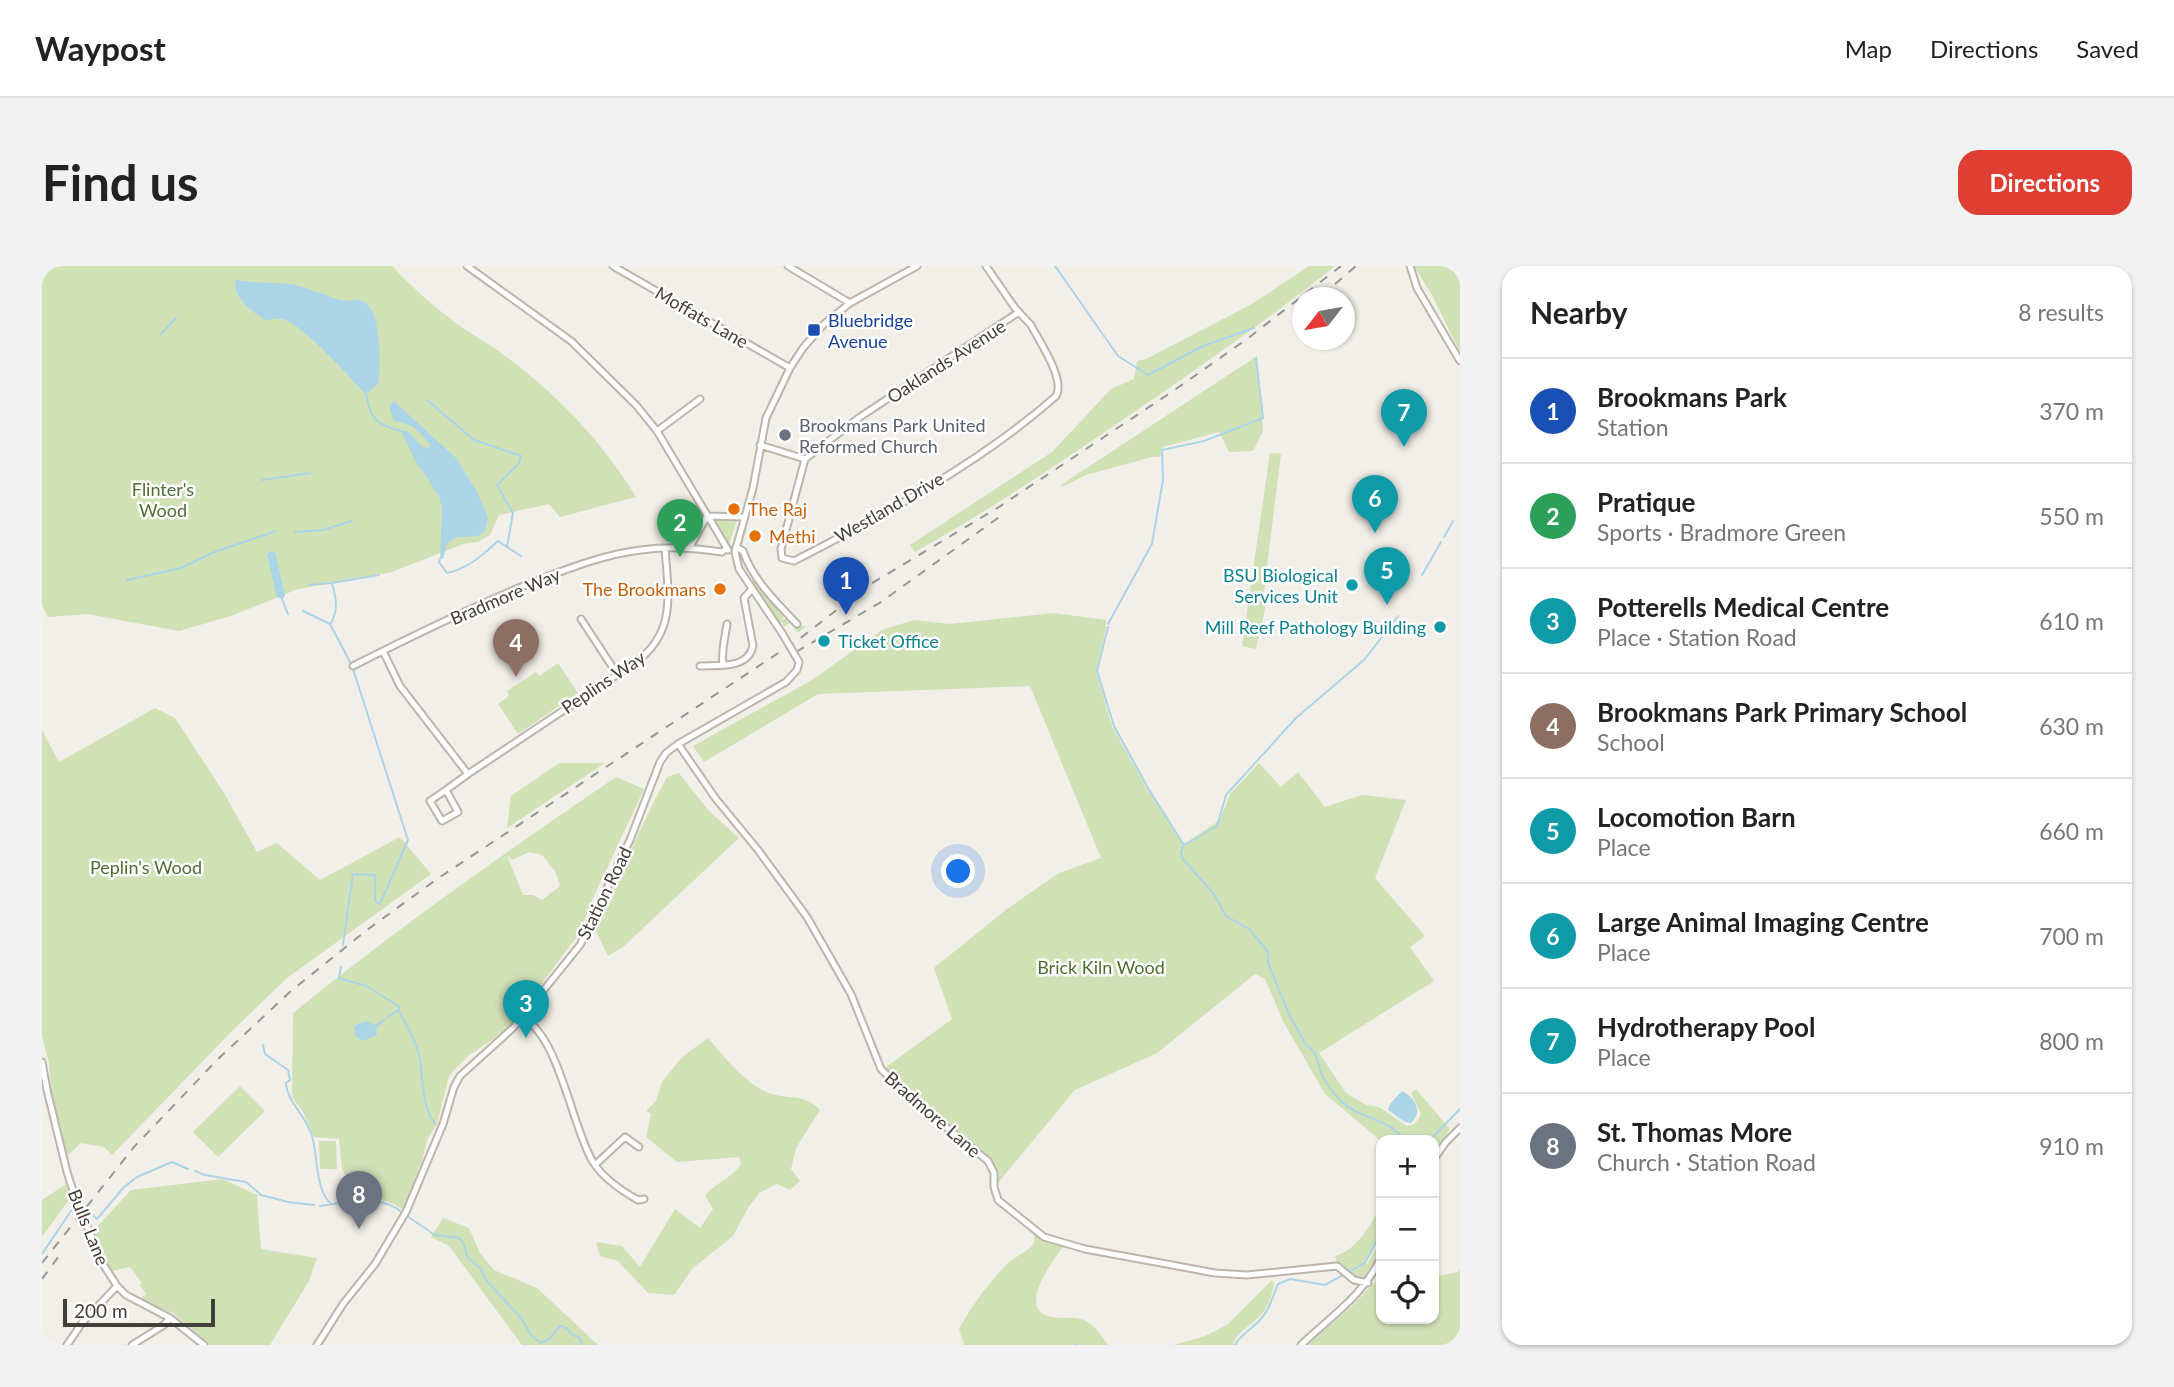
<!DOCTYPE html>
<meta charset="utf-8">
<style>
:root{--surface:#fff;--page:#f2f2f2;--text:#222;--muted:#767676;--line:#e0e0e0;--accent:#df3e32}
body{margin:0;font-family:Lato,sans-serif;background:var(--page);color:var(--text)}
.controls{position:absolute;right:21px;bottom:21px;display:grid;overflow:hidden;border-radius:14px;box-shadow:0 2px 5px #0004}
.controls button{width:63px;height:63px;display:grid;place-items:center;padding:0;border:0;border-bottom:2px solid var(--line);background:var(--surface);color:var(--text);font:35px sans-serif}
.compass{position:absolute;left:1250px;top:21px;width:63px;height:63px;border-radius:50%;background:var(--surface);box-shadow:0 2px 5px #0004;rotate:239deg}
.scale{position:absolute;left:21px;bottom:18px;width:152px;box-sizing:border-box;padding-left:7px;border:4px solid #443e38;border-top:0;font-size:19px;line-height:24px;white-space:nowrap;color:#443e38;-webkit-text-stroke:5px #fff;paint-order:stroke}
.you{position:absolute;left:917px;top:606px;width:24px;height:24px;margin:-18px;border:5px solid #fff;border-radius:50%;background:#1a73e8;box-shadow:0 0 0 10px #1a73e833}
.badge{display:grid;place-items:center;width:46px;height:46px;border-radius:50%;background:var(--accent);color:#fff;font-size:23px;font-weight:700}
.pin{position:absolute;translate:-50% -58px;filter:drop-shadow(0 2px 4px #0008)}
.pin::after{content:'';position:absolute;top:37px;width:24px;height:21px;background:inherit;clip-path:polygon(0 0,100% 0,50% 100%)}
.list{margin:0;padding:0;list-style:none}
h2{display:flex;justify-content:space-between;align-items:center;height:91px;margin:0;padding:0 28px;font-size:30px}
h2 small{font-size:23px;font-weight:400;color:var(--muted)}
.list li{display:grid;grid-template-columns:46px 1fr auto;gap:21px;align-items:center;box-sizing:border-box;height:105px;padding:0 28px;border-top:2px solid var(--line)}
.list b{display:block;font-size:26px;white-space:nowrap}
.list p{margin:0;font-size:23px;white-space:nowrap;color:var(--muted)}
.list em{font-size:23px;font-style:normal;color:var(--muted)}
.icon{flex:none;width:38px;height:38px;fill:none;stroke:currentColor;stroke-width:2;stroke-linecap:round;stroke-linejoin:round}
.map{position:relative;flex:none;width:1418px;height:1079px;overflow:hidden;border-radius:21px}
header{display:flex;align-items:center;gap:42px;box-sizing:border-box;height:98px;padding:0 35px;background:var(--surface);border-bottom:2px solid var(--line)}
header strong{font-size:33px}
nav{display:flex;gap:38px;margin-inline-start:auto;font-size:24px}
.intro{display:flex;align-items:center;justify-content:space-between;box-sizing:border-box;height:168px;padding:0 42px}
h1{margin:0;font-size:49px}
.button{padding:18px 32px;border-radius:21px;background:var(--accent);color:#fff;font-size:24px;font-weight:700}
main{display:flex;gap:42px;padding:0 42px}
aside{flex:1;background:var(--surface);border-radius:21px;box-shadow:0 2px 5px #0004}
.map>svg:first-child{display:block}
.green{fill:#d1e1b6;fill-rule:evenodd}
.water{fill:#acd4e7}
.lines{fill:none;stroke-linecap:round;stroke-linejoin:round}
.stream{stroke:#acd4e7;stroke-width:2}
.minor-casing{stroke:#bcb5ac;stroke-width:9}
.minor{stroke:#fff;stroke-width:5}
.rail{stroke:#969696;stroke-width:2;stroke-dasharray:9 9;stroke-linecap:butt}
.minor-bridge-casing{stroke:#bcb5ac;stroke-width:9;stroke-linecap:butt}
.minor-bridge{stroke:#fff;stroke-width:5}
.transit-dot{fill:#1a4fb4;stroke:#fff;stroke-width:2.5}
.worship-dot{fill:#6b7280;stroke:#fff;stroke-width:2.5}
.food-dot{fill:#e8710a;stroke:#fff;stroke-width:2.5}
.culture-dot{fill:#0f9aa8;stroke:#fff;stroke-width:2.5}
.labels{text-anchor:middle;dominant-baseline:central;stroke-width:5;stroke-linejoin:round;paint-order:stroke}
.street-label{font-size:18px;fill:#443e38;stroke:#fff}
.transit-label{font-size:18px;fill:#164399;stroke:#fff;text-anchor:start}
.worship-label{font-size:18px;fill:#5b616d;stroke:#fff;text-anchor:start}
.park-label{font-size:18px;fill:#4e6f32;stroke:#fff}
.food-label{font-size:18px;fill:#c56008;stroke:#fff;text-anchor:start}
.culture-label{font-size:18px;fill:#0d838f;stroke:#fff;text-anchor:end}
</style>
<header>
<strong>Waypost</strong>
<nav><a>Map</a><a>Directions</a><a>Saved</a></nav>
</header>
<div class="intro"><h1>Find us</h1><a class="button">Directions</a></div>
<main>
<div class="map">
<svg width="1418" height="1079" viewBox="0 0 1418 1079">
<rect width="100%" height="100%" fill="#f2eee8"/>
<path class="green" d="M 0,0 L 350,0 C 370,21 391,40 414,57 C 428,68 445,76 459,87 C 512,125 560,175 594,231 L 518,251 L 507,238 L 457,249 L 448,269 L 436,276 L 421,278 L 350,306 L 256,323 L 189,350 L 137,365 L 45,348 L 6,351 L 0,339 Z
M 1267,0 L 1293,0 C 1223,56 1150,107 1076,157 C 1010,202 943,247 873,286 L 868,279 L 1010,186 L 1069,123 L 1092,113 L 1095,95 L 1104,93 L 1210,38 Z
M 1372,0 L 1418,0 L 1418,86 L 1391,31 Z
M 1215,90 L 1221,165 L 1211,185 L 1187,186 L 1177,166 L 1121,181 L 1118,191 L 1110,191 L 1044,209 L 1020,221 L 1019,219 Z
M 1228,187 L 1239,188 L 1222,325 L 1223,343 L 1214,383 L 1200,380 Z
M 675,253 L 695,254 L 687,279 L 672,254 Z
M 709,314 L 713,314 L 742,348 L 740,354 L 746,352 L 754,360 L 764,360 L 756,367 L 748,357 L 742,361 L 740,355 L 738,357 Z
M 1012,347 L 1064,354 L 1064,362 L 1054,406 L 1070,460 L 1105,523 L 1142,578 L 1178,554 L 1188,528 L 1217,497 L 1239,521 L 1256,506 L 1283,541 L 1320,529 L 1364,534 L 1333,612 L 1383,670 L 1368,681 L 1392,715 L 1277,787 L 1304,827 L 1324,839 L 1337,841 L 1365,860 C 1373,859 1376,855 1379,848 L 1369,827 L 1374,823 L 1408,863 L 1392,886 L 1392,874 L 1339,875 L 1283,828 L 1242,757 L 1223,713 L 1213,708 L 1115,787 L 1033,824 L 956,917 L 957,906 L 950,894 C 916,868 865,838 844,801 L 910,753 L 892,702 L 965,643 L 1017,607 L 1059,592 L 988,420 L 776,428 L 662,496 L 651,480 L 770,414 L 840,364 L 872,354 L 908,358 Z
M 516,397 L 536,427 L 476,468 L 456,438 L 467,430 L 465,425 L 494,406 L 497,410 Z
M 113,442 L 133,452 L 182,527 L 215,586 L 235,577 L 278,614 L 358,571 L 389,608 L 245,712 L 190,765 L 70,889 L 62,881 L 39,877 L 25,890 L 10,835 L 7,797 L 0,770 L 0,464 L 17,496 Z
M 517,497 L 563,497 L 465,562 L 469,530 Z
M 637,507 L 666,544 L 697,572 L 581,681 L 566,690 L 553,663 C 577,612 598,560 625,511 Z
M 574,511 L 602,523 L 551,632 L 537,668 L 470,757 L 450,774 L 427,789 L 407,810 L 395,858 L 385,874 L 380,895 L 361,944 C 349,934 330,931 315,932 L 300,903 L 297,873 L 272,871 L 261,846 L 250,831 L 251,747 C 355,662 464,586 574,511 ZM 487,586 L 500,589 L 513,605 L 518,620 L 500,634 L 491,629 L 481,629 L 465,589 L 470,594 Z
M 666,772 C 682,790 704,819 727,827 C 747,834 762,827 778,844 L 754,882 L 749,903 L 758,915 L 748,924 L 735,918 L 717,927 L 706,942 L 691,970 L 650,1003 L 632,1029 L 606,1027 L 576,995 L 558,990 L 554,976 L 580,980 L 598,1001 L 633,943 L 658,962 L 671,943 L 663,929 C 674,917 690,912 699,898 L 697,891 L 635,896 L 604,871 L 609,848 L 604,845 L 614,835 L 620,816 L 640,791 Z
M 198,820 L 223,845 L 176,891 L 151,866 Z
M 277,875 L 294,875 L 295,903 L 278,903 Z
M 181,913 L 215,929 L 219,983 L 275,992 L 267,1015 L 228,1079 L 168,1079 L 131,1047 L 97,1034 L 104,1028 L 98,1019 L 100,1017 L 88,1001 L 70,1005 L 51,965 L 89,924 Z
M 24,918 L 28,932 L 0,971 L 0,934 Z
M 1339,938 C 1339,962 1336,1000 1305,1004 L 1295,997 L 1293,990 C 1315,984 1330,958 1339,938 Z
M 401,952 L 427,962 L 438,987 L 452,1004 L 495,1022 L 556,1079 L 480,1079 L 407,980 L 389,971 Z
M 991,966 L 1005,975 L 1021,981 C 1011,994 976,1041 1006,1050 C 1019,1054 1032,1049 1044,1055 C 1054,1060 1060,1071 1066,1079 L 922,1079 L 917,1063 C 930,1039 947,1016 966,997 C 973,991 982,987 989,981 C 993,976 993,972 991,966 Z
M 1339,973 C 1339,989 1335,1003 1321,1013 L 1313,1012 L 1309,1006 L 1326,997 Z
M 1418,1002 L 1418,1079 L 1265,1079 L 1309,1041 L 1339,1010 L 1339,1053 L 1392,1053 L 1392,1016 L 1396,1010 L 1416,1006 Z
M 1230,1014 L 1232,1017 C 1230,1029 1227,1040 1219,1049 C 1208,1061 1196,1064 1191,1079 L 1132,1079 L 1163,1070 L 1185,1059 Z"/>
<path class="water" d="M 193,14 C 210,17 229,16 247,18 C 264,20 282,30 299,34 C 308,36 318,31 325,38 C 339,50 339,101 336,118 L 324,128 C 308,112 259,56 240,53 C 235,52 227,54 223,54 C 208,44 192,33 193,14 Z
M 352,135 L 415,193 L 435,226 L 446,251 L 443,265 L 437,270 L 416,271 L 410,273 L 405,278 L 401,293 L 398,293 L 400,242 L 397,230 L 373,194 L 359,165 L 365,165 L 381,181 L 387,182 L 388,179 C 378,165 370,157 352,155 L 347,141 Z
M 228,285 L 233,286 L 243,330 L 240,333 L 235,331 L 225,289 Z
M 346,751 L 334,763 L 335,769 L 321,775 L 314,771 L 312,760 L 324,755 L 332,759 Z
M 1360,825 C 1372,831 1382,846 1369,857 L 1363,856 L 1346,844 L 1348,838 Z"/>
<g class="lines">
<path class="stream" d="M 1013,0 L 1076,90 L 1106,109 L 1161,80 L 1212,62
M 119,68 L 134,52
M 324,128 C 328,152 334,159 359,165
M 385,134 L 432,174 L 479,190 L 477,197 L 455,219 L 471,247 L 465,281 L 456,275 C 441,289 425,303 405,307 L 397,296 L 398,293
M 220,214 L 268,207
M 253,266 L 281,264 L 310,255
M 1402,271 L 1411,255
M 465,281 L 479,290
M 1380,309 L 1399,276
M 85,314 L 139,302 L 170,287 L 234,265
M 290,317 L 337,309
M 267,319 L 290,317 C 294,333 297,342 289,357
M 240,333 L 246,348
M 261,345 L 288,358 L 309,398
M 1066,358 L 1110,278 L 1121,214 L 1120,184 L 1162,175 L 1221,152 L 1214,92
M 1066,361 L 1055,405 L 1072,460 L 1106,522 L 1142,579 L 1139,586 L 1140,592 L 1172,628 L 1184,650 L 1207,663 L 1226,686 L 1226,697 L 1247,748 L 1264,779 C 1276,786 1275,796 1279,807 C 1282,815 1292,828 1298,834 C 1317,854 1344,850 1363,874
M 1144,578 L 1175,560 L 1184,529 L 1254,452 L 1323,393 L 1356,350
M 301,679 L 311,608 L 333,609 L 333,635 L 338,638 L 366,574 L 311,403
M 299,701 L 297,712 L 324,720 L 358,741 L 356,744 C 365,760 375,776 378,794 C 381,815 380,840 393,858
M 346,751 L 355,745
M 221,779 L 223,788 L 246,804 L 248,814 L 244,817 C 245,836 265,851 270,870 C 276,891 273,923 289,938
M 1388,874 L 1418,843
M 153,905 L 163,909 L 204,916 L 219,929 L 246,936 L 272,939
M 39,936 L 41,938
M 278,940 C 306,937 336,926 361,947
M 50,948 L 55,953 L 82,921 L 95,911 L 130,896 L 146,903
M 365,950 L 393,969 L 417,972 L 422,978 L 425,991 L 439,1003 L 444,1014 L 479,1052 L 490,1070 L 499,1077 L 506,1074 L 518,1060 L 525,1062 L 530,1069 L 537,1071 L 540,1079
M 0,988 L 33,939
M 1033,1079 L 1035,1079
M 1193,1079 C 1199,1068 1210,1063 1218,1054 C 1228,1043 1230,1032 1236,1018 L 1248,1013 L 1283,1019 L 1323,997 L 1339,967"/>
<g class="minor-casing">
<path id="minor" d="M 425,0 L 529,75 L 594,139 L 615,165 L 686,284
M 571,0 L 748,102
M 746,0 L 808,37
M 944,0 L 973,42 L 989,59 C 997,75 1024,114 1014,130 C 940,196 840,250 752,295 L 740,292 L 739,283 L 763,193 L 818,151 L 977,46
M 1368,0 L 1375,22 L 1418,95
M 615,165 L 658,133
M 718,179 L 763,193
M 665,250 L 702,251
M 648,281 L 665,250
M 694,281 L 701,285 C 711,314 734,336 755,358
M 539,353 L 575,408
M 740,367 L 697,303 L 693,286 L 711,222 L 724,152 L 748,102 L 761,82 L 781,59 L 808,37 L 875,0
M 341,385 L 358,420 L 426,508 L 594,396 C 635,366 626,326 623,282
M 681,399 C 679,385 683,372 685,358
M 311,400 C 370,370 430,341 491,316 C 525,303 563,288 599,284 C 628,280 652,282 680,286 L 684,283
M 658,400 C 677,399 706,403 711,380 L 702,332 L 710,323
M 636,478 L 674,533 L 716,584 L 765,651 L 809,728 L 839,803 L 868,832 L 946,895 L 952,907 L 952,921 L 956,934 L 1002,971 L 1043,983 L 1173,1007 L 1205,1009 L 1295,1000 L 1312,1014 L 1326,1017
M 404,524 L 416,546 L 400,555 L 388,535 Z
M 404,524 L 426,508
M 480,752 C 517,768 530,862 551,896 C 561,912 580,925 596,934 L 602,933
M 0,796 L 5,824 L 25,906 L 33,931 L 61,998 L 75,1020 L 84,1029 L 128,1052 L 162,1079
M 1392,893 L 1404,876 L 1418,862
M 553,899 L 583,871 L 597,881
M 25,1079 L 40,1057 L 75,1020
M 90,1079 L 122,1059 L 128,1052
M 275,1079 L 301,1038 L 333,998 L 364,946 L 401,858 L 412,821 L 418,810 L 472,761 L 538,679 L 588,574 L 618,496 L 624,487 L 636,478 L 744,416 L 755,404 L 757,396
M 1259,1079 C 1290,1049 1319,1032 1339,992"/>
</g>
<use href="#minor" class="minor"/>
<path class="rail" d="M 1293,18 L 1314,0
M 754,386 L 839,336 L 960,249
M 0,997 L 92,881 L 176,793 L 249,725 L 325,664 L 395,613 L 756,374 L 827,319 L 957,241 L 1134,123 L 1205,73 L 1299,0
M 0,1013 L 17,990"/>
<g class="minor-bridge-casing">
<path id="minor-bridge" d="M 740,367 L 757,396"/>
</g>
<use href="#minor-bridge" class="minor-bridge"/>
</g>
<rect class="transit-dot" x="765" y="57" width="14" height="14" rx="3.5"/>
<circle class="worship-dot" cx="743" cy="169" r="7"/>
<g class="food-dot">
<circle cx="692" cy="243" r="7"/>
<circle cx="713" cy="270" r="7"/>
<circle cx="678" cy="323" r="7"/>
</g>
<g class="culture-dot">
<circle cx="1310" cy="319" r="7"/>
<circle cx="1398" cy="361" r="7"/>
<circle cx="782" cy="375" r="7"/>
</g>
<g class="labels">
<g class="street-label">
<text transform="translate(660 51) rotate(30)">Moffats Lane</text>
<text transform="translate(904 95) rotate(-33)">Oaklands Avenue</text>
<text transform="translate(847 241) rotate(-30)">Westland Drive</text>
<text transform="translate(463 330) rotate(-23)">Bradmore Way</text>
<text transform="translate(561 416) rotate(-34)">Peplins Way</text>
<text transform="translate(562 627) rotate(-64)">Station Road</text>
<text transform="translate(891 848) rotate(41)">Bradmore Lane</text>
<text transform="translate(47 961) rotate(68)">Bulls Lane</text>
</g>
<g class="transit-label">
<text x="786" y="54">Bluebridge<tspan x="786" dy="21">Avenue</tspan></text>
</g>
<g class="worship-label">
<text x="757" y="159">Brookmans Park United<tspan x="757" dy="21">Reformed Church</tspan></text>
</g>
<g class="park-label">
<text x="121" y="223">Flinter's<tspan x="121" dy="21">Wood</tspan></text>
<text x="104" y="601">Peplin's Wood</text>
<text x="1059" y="701">Brick Kiln Wood</text>
</g>
<g class="food-label">
<text x="706" y="243">The Raj</text>
<text x="727" y="270">Methi</text>
<text x="664" y="323" text-anchor="end">The Brookmans</text>
</g>
<g class="culture-label">
<text x="1296" y="309">BSU Biological<tspan x="1296" dy="21">Services Unit</tspan></text>
<text x="1384" y="361">Mill Reef Pathology Building</text>
<text x="796" y="375" text-anchor="start">Ticket Office</text>
</g>
</g>
</svg>
<div class="controls">
<button>+</button>
<button>−</button>
<button><svg class="icon" aria-label="locate" viewBox="0 0 24 24"><circle cx="12" cy="12" r="6"/><path d="M12 2v4M12 18v4M2 12h4M18 12h4"/></svg></button>
</div>
<svg class="compass" viewBox="-18 -18 36 36"><path d="M0-13l5 13h-10z" fill="#e53935"/><path d="M0 13l5-13h-10z" fill="#767676"/></svg>
<div class="scale">200 m</div>
<div class="you"></div>
<div class="pin badge" style="left:804px;top:349px;background:#1a4fb4">1</div>
<div class="pin badge" style="left:638px;top:291px;background:#2e9e5b">2</div>
<div class="pin badge" style="left:484px;top:772px;background:#0f9aa8">3</div>
<div class="pin badge" style="left:474px;top:411px;background:#8d6e63">4</div>
<div class="pin badge" style="left:1345px;top:339px;background:#0f9aa8">5</div>
<div class="pin badge" style="left:1333px;top:267px;background:#0f9aa8">6</div>
<div class="pin badge" style="left:1362px;top:181px;background:#0f9aa8">7</div>
<div class="pin badge" style="left:317px;top:963px;background:#6b7280">8</div>
</div>
<aside>
<h2>Nearby<small>8 results</small></h2>
<ul class="list">
<li><span class="badge" style="background:#1a4fb4">1</span><div><b>Brookmans Park</b><p>Station</p></div><em>370 m</em></li>
<li><span class="badge" style="background:#2e9e5b">2</span><div><b>Pratique</b><p>Sports · Bradmore Green</p></div><em>550 m</em></li>
<li><span class="badge" style="background:#0f9aa8">3</span><div><b>Potterells Medical Centre</b><p>Place · Station Road</p></div><em>610 m</em></li>
<li><span class="badge" style="background:#8d6e63">4</span><div><b>Brookmans Park Primary School</b><p>School</p></div><em>630 m</em></li>
<li><span class="badge" style="background:#0f9aa8">5</span><div><b>Locomotion Barn</b><p>Place</p></div><em>660 m</em></li>
<li><span class="badge" style="background:#0f9aa8">6</span><div><b>Large Animal Imaging Centre</b><p>Place</p></div><em>700 m</em></li>
<li><span class="badge" style="background:#0f9aa8">7</span><div><b>Hydrotherapy Pool</b><p>Place</p></div><em>800 m</em></li>
<li><span class="badge" style="background:#6b7280">8</span><div><b>St. Thomas More</b><p>Church · Station Road</p></div><em>910 m</em></li>
</ul>
</aside>
</main>
